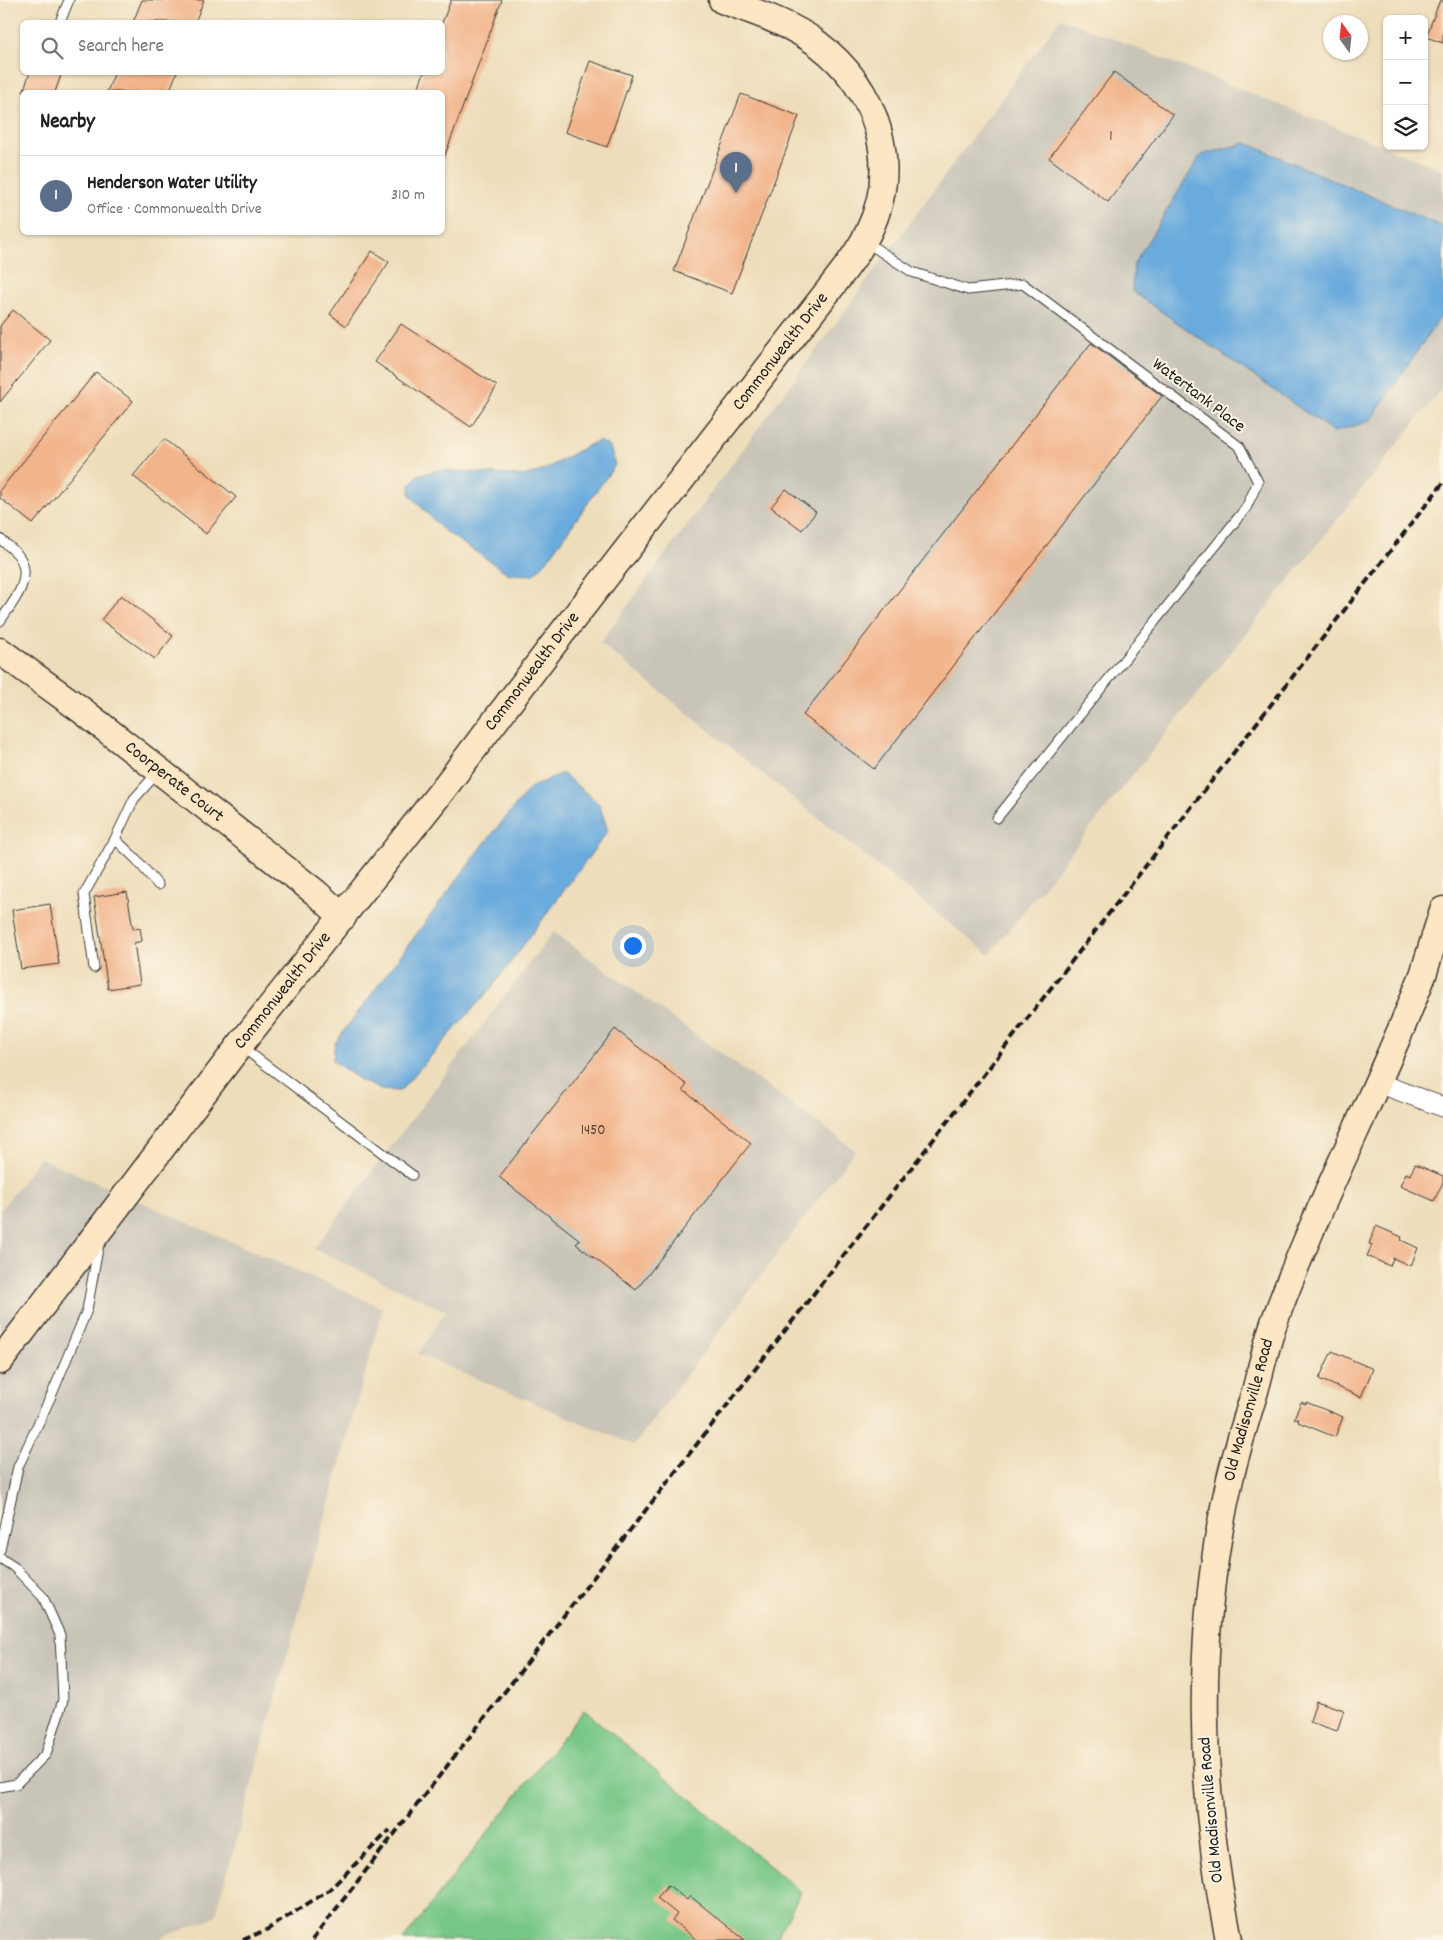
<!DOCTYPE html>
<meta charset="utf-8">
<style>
:root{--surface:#fff;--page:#f2f2f2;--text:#202124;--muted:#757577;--line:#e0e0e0;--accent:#1f6fb2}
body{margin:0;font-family:Dekko,sans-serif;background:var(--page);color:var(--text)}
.controls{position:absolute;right:15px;top:15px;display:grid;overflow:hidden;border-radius:8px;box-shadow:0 1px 4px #0004}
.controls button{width:45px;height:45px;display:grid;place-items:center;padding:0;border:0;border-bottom:1px solid var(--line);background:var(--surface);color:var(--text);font:25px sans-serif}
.compass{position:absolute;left:1323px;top:15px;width:45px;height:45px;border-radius:50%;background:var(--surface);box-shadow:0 1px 4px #0004;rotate:345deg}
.you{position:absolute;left:632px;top:945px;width:18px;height:18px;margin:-12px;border:4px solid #fff;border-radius:50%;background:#1a73e8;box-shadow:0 0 0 8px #1a73e833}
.badge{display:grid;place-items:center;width:32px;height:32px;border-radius:50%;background:var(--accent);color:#fff;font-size:16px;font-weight:700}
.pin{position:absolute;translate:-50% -41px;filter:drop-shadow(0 1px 2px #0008)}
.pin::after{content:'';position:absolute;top:26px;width:18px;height:15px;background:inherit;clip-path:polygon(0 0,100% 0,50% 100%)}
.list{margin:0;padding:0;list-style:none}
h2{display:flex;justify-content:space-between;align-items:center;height:65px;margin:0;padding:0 20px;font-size:21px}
h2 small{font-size:16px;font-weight:400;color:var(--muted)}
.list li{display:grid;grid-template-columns:32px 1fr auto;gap:15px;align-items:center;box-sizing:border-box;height:80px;padding:0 20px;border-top:1px solid var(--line)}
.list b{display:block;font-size:19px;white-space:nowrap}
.list p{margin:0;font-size:16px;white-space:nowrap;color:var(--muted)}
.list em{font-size:16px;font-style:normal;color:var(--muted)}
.icon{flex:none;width:28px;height:28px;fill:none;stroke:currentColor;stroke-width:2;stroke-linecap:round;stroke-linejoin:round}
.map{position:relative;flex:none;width:1443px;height:1940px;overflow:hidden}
.search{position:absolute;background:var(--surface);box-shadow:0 1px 4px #0004;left:20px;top:20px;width:425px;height:55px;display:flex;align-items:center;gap:12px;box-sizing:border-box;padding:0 18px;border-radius:8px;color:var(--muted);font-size:19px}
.panel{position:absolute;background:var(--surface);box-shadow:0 1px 4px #0004;left:20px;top:90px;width:425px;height:145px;border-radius:8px}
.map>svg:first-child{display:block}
.industrial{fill:#c8c4b8}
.green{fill:#77c787;stroke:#4a7252}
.water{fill:#6aabdd;stroke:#43647c}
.building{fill:#f2b48b}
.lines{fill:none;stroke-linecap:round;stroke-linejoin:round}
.lane-casing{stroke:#3c3934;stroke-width:11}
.street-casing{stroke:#3c3934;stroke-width:21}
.secondary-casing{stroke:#3c3934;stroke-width:29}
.lane{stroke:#fff;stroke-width:9}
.street{stroke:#fff;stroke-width:19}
.secondary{stroke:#fce6c4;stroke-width:26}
.rail{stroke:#1c1c1c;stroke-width:4;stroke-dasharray:8 4;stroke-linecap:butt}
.labels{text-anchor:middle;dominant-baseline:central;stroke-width:4;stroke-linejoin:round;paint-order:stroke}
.number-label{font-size:15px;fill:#524238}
.street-label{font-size:18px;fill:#1c1c1c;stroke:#fcf5e5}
</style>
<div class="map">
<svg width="1443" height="1940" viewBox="0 0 1443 1940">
<rect width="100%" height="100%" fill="#fcf5e5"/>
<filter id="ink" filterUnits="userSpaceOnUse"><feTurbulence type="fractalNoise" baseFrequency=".02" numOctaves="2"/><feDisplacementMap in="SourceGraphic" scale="10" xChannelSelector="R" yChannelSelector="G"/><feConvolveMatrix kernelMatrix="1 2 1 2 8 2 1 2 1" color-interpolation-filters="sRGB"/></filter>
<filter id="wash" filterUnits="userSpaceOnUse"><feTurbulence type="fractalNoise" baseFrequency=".0096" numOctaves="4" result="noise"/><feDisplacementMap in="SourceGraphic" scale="20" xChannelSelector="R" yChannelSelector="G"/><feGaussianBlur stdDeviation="1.12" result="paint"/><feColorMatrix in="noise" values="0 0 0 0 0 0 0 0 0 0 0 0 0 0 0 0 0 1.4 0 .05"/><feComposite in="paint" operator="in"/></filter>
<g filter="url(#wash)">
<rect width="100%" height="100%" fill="#eeddba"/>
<path class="industrial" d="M 1061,18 L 1443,170 L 1443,387 L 989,955 L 600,643 Z
M 553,932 L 855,1150 L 634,1445 L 418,1354 L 446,1311 L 314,1249 Z
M 40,1158 L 383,1308 L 215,1917 L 156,1940 L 0,1940 L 0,1211 Z"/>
<path class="green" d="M 584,1710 L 801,1892 L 776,1940 L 403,1940 Z"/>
<path class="water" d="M 1246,143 L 1443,227 L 1443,313 L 1370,421 L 1334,432 L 1132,291 L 1134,264 L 1201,155 Z
M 599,441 L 610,447 L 615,465 L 546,562 L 533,575 L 509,574 L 443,530 L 410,495 L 410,485 L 418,475 L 439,470 L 523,476 L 542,471 L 585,447 Z
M 562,773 L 599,804 L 608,831 L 493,986 L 400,1091 L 381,1090 L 362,1081 L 333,1061 L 335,1043 L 484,844 L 530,788 Z"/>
<g id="blocks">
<path class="building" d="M 142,0 L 204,0 L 195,22 L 133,22 Z
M 451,0 L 502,0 L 444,158 L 442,158 L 442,92 L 417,92 L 424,72 L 442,72 L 442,23 Z
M 1440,0 L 1443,0 L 1443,43 L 1426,37 Z
M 590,61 L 632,75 L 607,147 L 565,132 Z
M 30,72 L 62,72 L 55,92 L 23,92 Z
M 115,72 L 177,72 L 169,92 L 107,92 Z
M 1114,72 L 1173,115 L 1108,202 L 1049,158 Z
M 741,94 L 799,116 L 732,293 L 674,271 Z
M 372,251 L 389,262 L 346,326 L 330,314 Z
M 13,310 L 50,340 L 0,402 L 0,326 Z
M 401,324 L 497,386 L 471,427 L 375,362 Z
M 1091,343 L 1162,396 L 874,769 L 803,715 Z
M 96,372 L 133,401 L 33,524 L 0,498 L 0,490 Z
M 164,439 L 236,497 L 206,534 L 133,476 Z
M 786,489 L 816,512 L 802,530 L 771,507 Z
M 121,595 L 173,636 L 155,659 L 101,620 Z
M 127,892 L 133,929 L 140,928 L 142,941 L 134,943 L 140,984 L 108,989 L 94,897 Z
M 50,904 L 59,964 L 21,969 L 12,910 Z
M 615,1029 L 687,1085 L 683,1090 L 751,1143 L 636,1290 L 576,1244 L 580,1240 L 499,1177 Z
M 1415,1164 L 1443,1176 L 1443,1182 L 1434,1201 L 1400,1186 L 1406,1173 L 1410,1175 Z
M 1376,1226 L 1402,1237 L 1401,1240 L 1418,1248 L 1411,1266 L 1393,1258 L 1390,1266 L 1367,1256 L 1372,1245 L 1369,1244 Z
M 1332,1351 L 1373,1369 L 1361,1397 L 1319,1379 Z
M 1301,1402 L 1306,1404 L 1306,1402 L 1343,1417 L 1335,1437 L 1298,1422 L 1299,1419 L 1294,1418 Z
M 1316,1701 L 1344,1710 L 1337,1731 L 1310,1722 Z
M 668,1885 L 687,1900 L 690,1896 L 745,1940 L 697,1940 L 672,1920 L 677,1914 L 657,1898 Z"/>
</g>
</g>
<g filter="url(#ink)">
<use href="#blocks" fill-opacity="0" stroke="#3c3934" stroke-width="1"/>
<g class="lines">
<g class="lane-casing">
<path id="lane" d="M 60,22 L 69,0
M 866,242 L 912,272 L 968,290 L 1023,284 L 1240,447 L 1258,482 L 1246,508 L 997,818
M 0,539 C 6,544 13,549 18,555 C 35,577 13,603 0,621
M 157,773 L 134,799 L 115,839 L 136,859 L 158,885
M 94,968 L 84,894 L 115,839
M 242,1047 L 412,1175
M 0,1550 L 18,1467 L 52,1394 L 87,1310 L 99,1243
M 0,1558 L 14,1567 L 43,1597 L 60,1635 L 63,1700 L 46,1754 L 16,1784 L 0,1787"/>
</g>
<g class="street-casing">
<path id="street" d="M 1378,1083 L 1443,1107"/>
</g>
<g class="secondary-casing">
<g id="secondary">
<path id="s1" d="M 0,651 L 80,709 L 315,892 L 343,917"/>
<path id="s2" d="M 0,1361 L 240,1045 L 441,792 L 562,633 L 839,277 C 850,263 860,249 868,233 C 902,164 877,89 818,44 C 790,23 755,12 722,0"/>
<path id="s3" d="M 1229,1940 C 1198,1788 1195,1630 1230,1479 C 1237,1449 1246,1420 1255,1391 C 1262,1366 1267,1341 1276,1317 C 1313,1217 1362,1121 1404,1022 L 1423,975 L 1443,910"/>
</g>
</g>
<use href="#lane" class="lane"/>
<use href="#street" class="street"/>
<use href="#secondary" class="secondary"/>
<path class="rail" d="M 243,1940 L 268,1929 L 329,1890 L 390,1830
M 312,1940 L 1443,483"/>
</g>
</g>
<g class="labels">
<g class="number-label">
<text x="1111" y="137">1</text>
<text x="593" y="1131">1450</text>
</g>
<g class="street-label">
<text stroke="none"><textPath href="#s2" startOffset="1276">Commonwealth Drive</textPath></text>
<text transform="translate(1198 396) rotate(37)">Watertank Place</text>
<text stroke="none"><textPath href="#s2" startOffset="871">Commonwealth Drive</textPath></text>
<text stroke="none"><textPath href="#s1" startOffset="218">Coorperate Court</textPath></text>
<text stroke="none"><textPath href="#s2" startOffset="466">Commonwealth Drive</textPath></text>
<text stroke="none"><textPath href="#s3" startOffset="536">Old Madisonville Road</textPath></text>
<text transform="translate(1212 1810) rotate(-95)">Old Madisonville Road</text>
</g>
</g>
</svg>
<div class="controls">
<button>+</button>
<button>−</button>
<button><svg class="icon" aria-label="layers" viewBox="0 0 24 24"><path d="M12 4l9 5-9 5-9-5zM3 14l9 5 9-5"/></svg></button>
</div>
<svg class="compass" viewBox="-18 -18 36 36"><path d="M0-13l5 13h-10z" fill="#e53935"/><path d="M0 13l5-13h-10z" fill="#757577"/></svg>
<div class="you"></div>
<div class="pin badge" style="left:736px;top:193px;background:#5c6f8a">1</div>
<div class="search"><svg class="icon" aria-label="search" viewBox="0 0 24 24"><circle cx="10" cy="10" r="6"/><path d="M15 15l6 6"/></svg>Search here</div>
<section class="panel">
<h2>Nearby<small></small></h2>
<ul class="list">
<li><span class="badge" style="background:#5c6f8a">1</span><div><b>Henderson Water Utility</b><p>Office · Commonwealth Drive</p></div><em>310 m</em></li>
</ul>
</section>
</div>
